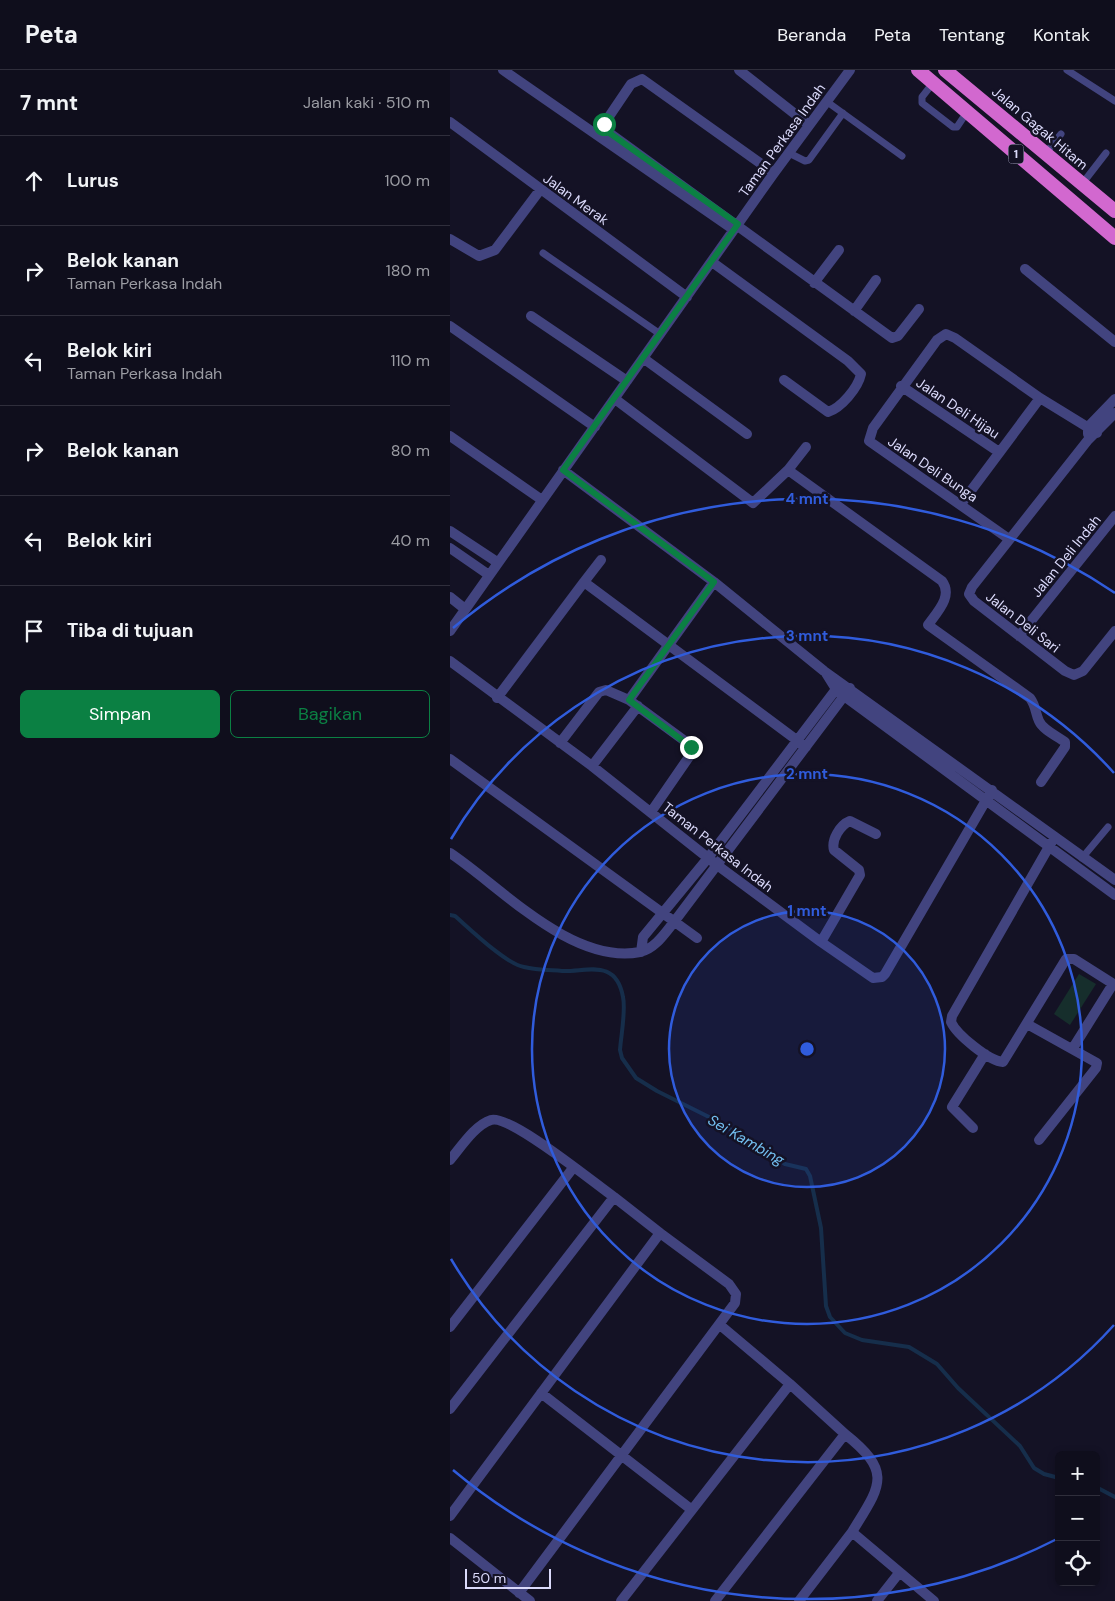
<!DOCTYPE html>
<html lang="id">
<meta charset="utf-8">
<style>
:root{--surface:#0f0e1c;--page:#1d1c29;--text:#f1f3f6;--muted:#9b9ca3;--line:#2f2e3b;--accent:#0b8043}
body{margin:0;font-family:"DM Sans",sans-serif;background:var(--page);color:var(--text)}
.controls{position:absolute;right:15px;bottom:15px;display:grid;overflow:hidden;border-radius:8px;box-shadow:0 2px 8px #0003}
.controls button{width:45px;height:45px;display:grid;place-items:center;padding:0;border:0;border-bottom:1px solid var(--line);background:var(--surface);color:var(--text);font:25px sans-serif}
.scale{position:absolute;left:15px;bottom:12px;width:86px;box-sizing:border-box;padding-left:5px;border:2px solid #dbdafb;border-top:0;font-size:14px;line-height:18px;white-space:nowrap;color:#dbdafb;-webkit-text-stroke:4px #141225;paint-order:stroke}
.stop{position:absolute;width:15px;height:15px;margin:-11px;border:4px solid #0b8043;border-radius:50%;background:#fff}
.stop.end{background:#0b8043;border-color:#fff;box-shadow:0 1px 5px #0008}
.list{margin:0;padding:0;list-style:none}
h2{display:flex;justify-content:space-between;align-items:center;height:65px;margin:0;padding:0 20px;font-size:21px}
h2 small{font-size:16px;font-weight:400;color:var(--muted)}
.list li{display:grid;grid-template-columns:32px 1fr auto;gap:15px;align-items:center;box-sizing:border-box;height:90px;padding:0 20px;border-top:1px solid var(--line)}
.list b{display:block;font-size:19px;white-space:nowrap}
.list p{margin:0;font-size:16px;white-space:nowrap;color:var(--muted)}
.list em{font-size:16px;font-style:normal;color:var(--muted)}
.actions{display:flex;gap:10px;padding:15px 20px}
.actions a{flex:1;padding:11px 0;border:1px solid var(--accent);border-radius:8px;text-align:center;font-size:18px;color:var(--accent)}
.actions .main{background:var(--accent);color:#fff}
.icon{flex:none;width:28px;height:28px;fill:none;stroke:currentColor;stroke-width:2;stroke-linecap:round;stroke-linejoin:round}
.map{position:relative;flex:none;width:665px;height:1531px;overflow:hidden}
header{display:flex;align-items:center;gap:30px;box-sizing:border-box;height:70px;padding:0 25px;background:var(--surface);border-bottom:1px solid var(--line)}
header strong{font-size:24px}
nav{display:flex;gap:28px;margin-inline-start:auto;font-size:18px}
main{display:flex}
aside{flex:1;background:var(--surface)}
.map>svg:first-child{display:block}
.green{fill:#162e2c}
.lines{fill:none;stroke-linecap:round;stroke-linejoin:round}
.stream{stroke:#162e4b;stroke-width:4}
.service{stroke:#42447f;stroke-width:7}
.minor{stroke:#42447f;stroke-width:10}
.trunk{stroke:#d268cf;stroke-width:14}
.route{stroke:#0b8043;stroke-width:6}
.ring{fill:none;stroke:#305cdc;stroke-width:2.5}
.labels{text-anchor:middle;dominant-baseline:central;stroke-width:5;stroke-linejoin:round;paint-order:stroke}
.shield{fill:#141225;stroke:#9f9ebb;stroke-width:1}
.shield-label{font-size:12px;font-weight:bold;fill:#dbdafb}
.street-label{font-size:14px;fill:#dbdafb;stroke:#141225}
.water-label{font-size:15px;font-style:italic;fill:#73bff0;stroke:#141225}
.centre{fill:#305cdc;stroke:#141225;stroke-width:2.5}
.ring-label{font-size:15px;text-anchor:middle;font-weight:bold;fill:#305cdc;stroke:#141225;stroke-width:5;stroke-linejoin:round;paint-order:stroke}
</style>
<header>
<strong>Peta</strong>
<nav><a>Beranda</a><a>Peta</a><a>Tentang</a><a>Kontak</a></nav>
</header>
<main>
<aside>
<h2>7 mnt<small>Jalan kaki · 510 m</small></h2>
<ul class="list">
<li><svg class="icon" aria-label="ahead" viewBox="0 0 24 24"><path d="M12 20V5M6 11l6-6 6 6"/></svg><div><b>Lurus</b></div><em>100 m</em></li>
<li><svg class="icon" aria-label="right" viewBox="0 0 24 24"><path d="M7 20v-9h11M14 6l5 5-5 5"/></svg><div><b>Belok kanan</b><p>Taman Perkasa Indah</p></div><em>180 m</em></li>
<li><svg class="icon" aria-label="left" viewBox="0 0 24 24"><path d="M17 20v-9H6M10 6l-5 5 5 5"/></svg><div><b>Belok kiri</b><p>Taman Perkasa Indah</p></div><em>110 m</em></li>
<li><svg class="icon" aria-label="right" viewBox="0 0 24 24"><path d="M7 20v-9h11M14 6l5 5-5 5"/></svg><div><b>Belok kanan</b></div><em>80 m</em></li>
<li><svg class="icon" aria-label="left" viewBox="0 0 24 24"><path d="M17 20v-9H6M10 6l-5 5 5 5"/></svg><div><b>Belok kiri</b></div><em>40 m</em></li>
<li><svg class="icon" aria-label="arrive" viewBox="0 0 24 24"><path d="M6 21V4h12l-3 4 3 4H6"/></svg><div><b>Tiba di tujuan</b></div></li>
</ul>
<div class="actions"><a class="main">Simpan</a><a>Bagikan</a></div>
</aside>
<div class="map">
<svg width="665" height="1531" viewBox="0 0 665 1531">
<rect width="100%" height="100%" fill="#141225"/>
<path class="green" d="M 629,904 L 646,914 L 620,955 L 604,944 Z"/>
<g class="lines">
<path class="stream" d="M 0,845 L 5,846 C 20,859 56,894 74,897 C 86,900 100,900 112,901 C 137,902 166,888 173,927 C 176,941 171,965 170,980 L 172,988 L 186,1008 L 207,1021 L 257,1046 L 308,1075 L 335,1094 L 356,1099 L 360,1106 L 371,1158 L 376,1236 L 380,1247 L 395,1263 L 412,1270 L 459,1277 L 487,1294 L 508,1318 L 570,1376 L 584,1398 L 594,1404 L 609,1408
M 646,1417 L 665,1427"/>
<path class="service" d="M 617,0 L 665,31
M 483,13 L 472,27 L 472,33 L 503,57 L 507,57 L 517,42
M 376,31 L 452,86
M 339,83 L 355,91 L 359,90 L 393,43
M 595,84 L 611,64
M 632,114 L 656,83
M 93,183 L 210,264
M 632,788 L 658,757"/>
<path class="minor" d="M 53,0 L 284,160
M 289,0 L 359,55
M 0,52 L 237,227
M 324,103 L 192,9 L 181,14 L 154,54 L 158,62 L 442,268 L 448,266 L 469,239
M 0,169 L 29,186 L 45,180 L 90,120
M 262,192 L 398,291 L 411,304 C 408,318 391,338 378,342 L 334,310
M 575,199 L 665,272
M 364,213 L 389,180
M 404,241 L 426,210
M 81,246 L 177,311
M 0,256 L 145,357
M 193,288 L 297,364
M 451,316 L 549,382
M 165,329 L 303,433 L 338,400 L 492,511 C 503,526 488,541 478,555 L 580,628 C 586,636 585,642 589,651 C 593,660 607,666 615,672 L 615,677 L 591,712
M 665,343 L 638,370 L 522,517 L 519,524 L 524,531 L 615,601 L 624,605 L 633,601 L 665,561
M 638,364 L 638,357 L 665,329
M 0,366 L 92,430
M 113,400 L 264,512 L 374,601 L 665,810
M 338,400 L 356,377
M 511,434 L 590,328
M 0,461 L 47,492
M 559,469 L 419,371 L 423,358 L 487,270 L 496,264 L 505,268 L 590,328 L 647,363
M 0,478 L 39,505
M 134,512 L 151,490
M 0,527 L 15,539
M 0,561 L 324,103 L 400,0
M 569,566 L 665,446
M 0,591 L 142,696 L 267,795 L 371,872 L 423,908 L 432,907 L 435,904 L 542,720
M 376,603 L 386,619 L 394,626 L 665,825
M 47,628 L 134,512 L 356,677
M 110,673 L 149,622 L 156,620 L 179,630
M 0,689 L 247,868
M 142,696 L 188,636
M 201,742 L 241,684 L 242,679 L 239,674 L 179,630 L 264,512
M 604,768 L 502,946 L 501,952 C 507,965 539,991 553,992 L 616,889 L 624,889 L 665,915
M 0,783 C 51,817 122,895 190,882 C 205,879 215,863 224,852 L 400,618
M 371,872 L 410,805 L 409,800 L 384,780 C 381,770 390,755 400,751 L 426,764
M 191,882 L 193,867 L 258,788 L 390,614
M 577,954 L 647,993 L 646,998 L 589,1070
M 623,978 L 663,914
M 523,1058 L 502,1037 L 535,984
M 0,1090 C 11,1077 25,1055 41,1050 C 60,1044 144,1113 164,1127 L 0,1339
M 270,1255 L 340,1314
M 0,1257 L 123,1098
M 91,1323 L 242,1440
M 0,1446 L 210,1163 L 164,1127
M 0,1468 L 80,1531
M 69,1523 L 285,1233 L 286,1224 L 279,1214 L 210,1163
M 171,1531 L 340,1314 L 395,1364
M 265,1531 L 395,1364 C 444,1403 430,1416 402,1462 L 484,1531
M 349,1531 L 402,1462
M 427,1531 L 449,1503"/>
<path class="trunk" d="M 468,0 L 665,168
M 495,0 L 665,141"/>
</g>
<g class="lines">
<path class="route" d="M 154,54 L 158,62 L 288,154 L 113,400 L 264,512 L 179,630 L 241,677"/>
</g>
<circle cx="357" cy="979" r="138" fill="#305cdc" fill-opacity=".12"/>
<g class="ring">
<circle cx="357" cy="979" r="138"/>
<circle cx="357" cy="979" r="275"/>
<path d="M664 1255A413 413 0 0 1 1 1189M1 769A413 413 0 0 1 664 703"/>
<path d="M607 1469A550 550 0 0 1 3 1400M3 558A550 550 0 0 1 665 523"/>
</g>
<g class="labels">
<rect class="shield" x="558.5" y="74.5" width="15" height="19" rx="4"/>
<g class="shield-label">
<text x="566" y="84">1</text>
</g>
<g class="street-label">
<text transform="translate(590 58) rotate(40)">Jalan Gagak Hitam</text>
<text transform="translate(332 70) rotate(-54)">Taman Perkasa Indah</text>
<text transform="translate(126 129) rotate(36)">Jalan Merak</text>
<text transform="translate(508 338) rotate(34)">Jalan Deli Hijau</text>
<text transform="translate(483 399) rotate(34)">Jalan Deli Bunga</text>
<text transform="translate(616 486) rotate(-51)">Jalan Deli Indah</text>
<text transform="translate(573 552) rotate(38)">Jalan Deli Sari</text>
<text transform="translate(268 777) rotate(38)">Taman Perkasa Indah</text>
</g>
<g class="water-label">
<text transform="translate(296 1070) rotate(30)">Sei Kambing</text>
</g>
</g>
<circle cx="357" cy="979" r="8" class="centre"/>
<g class="ring-label">
<text x="357" y="434">4 mnt</text>
<text x="357" y="571">3 mnt</text>
<text x="357" y="709">2 mnt</text>
<text x="357" y="846">1 mnt</text>
</g>
</svg>
<div class="controls">
<button>+</button>
<button>−</button>
<button><svg class="icon" aria-label="locate" viewBox="0 0 24 24"><circle cx="12" cy="12" r="6"/><path d="M12 2v4M12 18v4M2 12h4M18 12h4"/></svg></button>
</div>
<div class="scale">50 m</div>
<div class="stop" style="left:154px;top:54px"></div>
<div class="stop end" style="left:241px;top:677px"></div>
</div>
</main>
